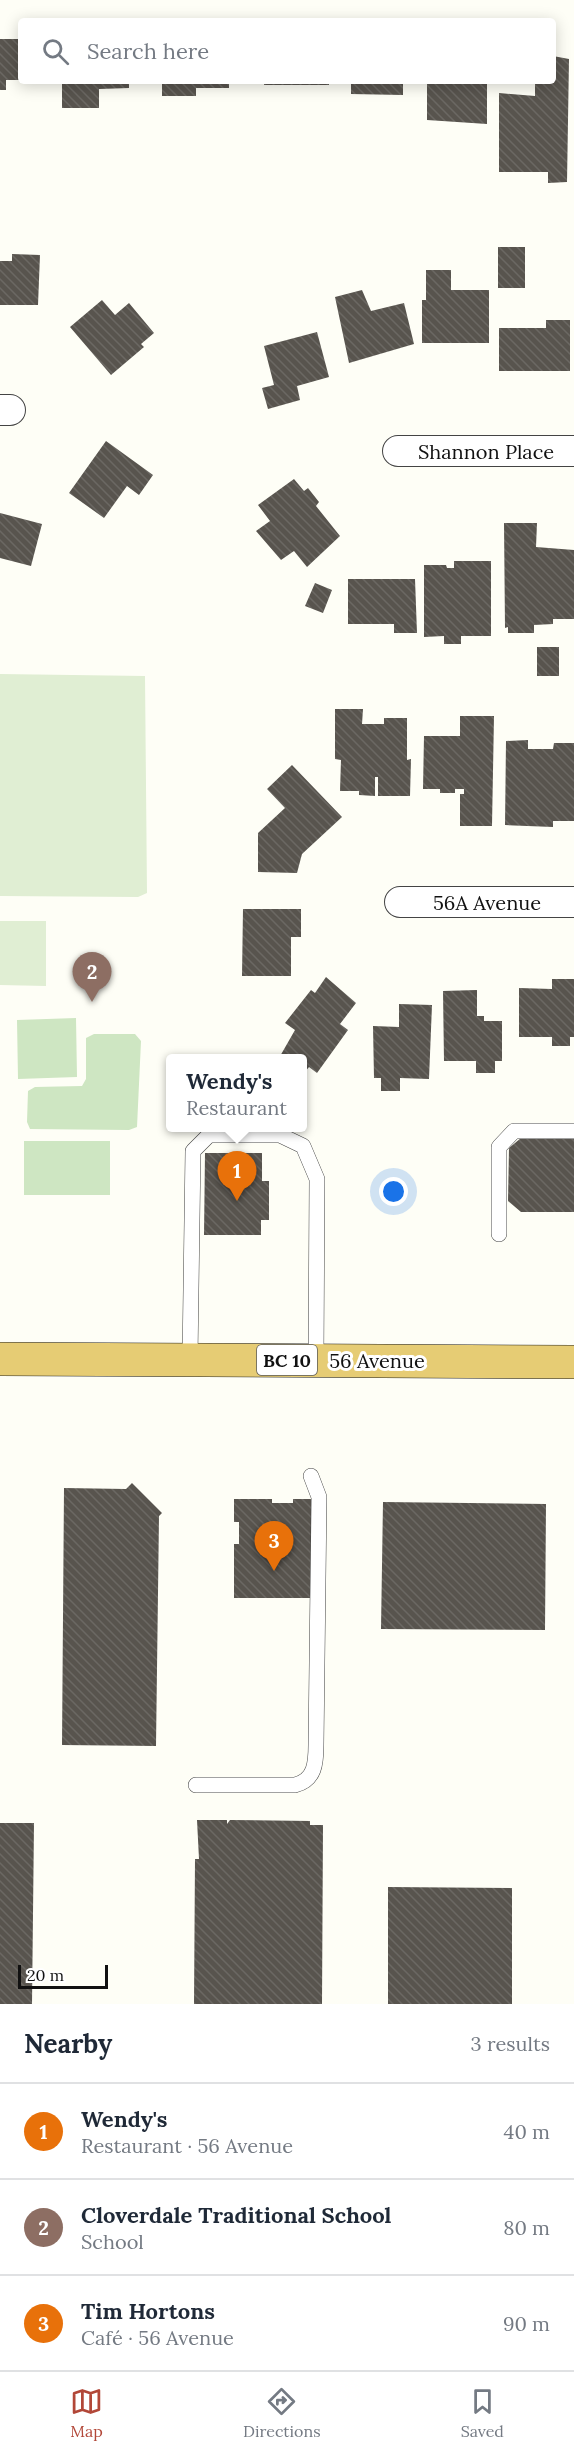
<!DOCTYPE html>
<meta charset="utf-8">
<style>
:root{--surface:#fff;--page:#f6f6f7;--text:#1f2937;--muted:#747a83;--line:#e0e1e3;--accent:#b24738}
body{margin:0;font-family:Lora,serif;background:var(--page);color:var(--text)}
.scale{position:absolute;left:18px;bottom:15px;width:90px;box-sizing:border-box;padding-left:6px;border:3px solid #111;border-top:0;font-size:16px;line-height:21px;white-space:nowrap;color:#111;-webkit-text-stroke:4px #fff;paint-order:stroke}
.you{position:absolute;left:394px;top:1192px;width:21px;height:21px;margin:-15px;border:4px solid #fff;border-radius:50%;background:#1a73e8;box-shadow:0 0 0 9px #1a73e833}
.badge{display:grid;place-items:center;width:39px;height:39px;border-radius:50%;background:var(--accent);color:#fff;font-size:20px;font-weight:700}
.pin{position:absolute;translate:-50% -50px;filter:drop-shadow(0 2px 3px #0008)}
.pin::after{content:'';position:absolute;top:32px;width:21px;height:18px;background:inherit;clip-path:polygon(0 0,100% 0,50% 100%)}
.popup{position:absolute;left:166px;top:1054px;width:141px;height:78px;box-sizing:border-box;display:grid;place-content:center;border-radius:6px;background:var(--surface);filter:drop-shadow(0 2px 4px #0005);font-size:20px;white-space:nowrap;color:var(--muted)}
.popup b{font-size:22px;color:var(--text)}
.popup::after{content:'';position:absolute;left:50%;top:100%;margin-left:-12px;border:12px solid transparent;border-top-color:var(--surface)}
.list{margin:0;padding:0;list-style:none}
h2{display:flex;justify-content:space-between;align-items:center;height:78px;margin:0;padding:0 24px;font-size:26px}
h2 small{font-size:20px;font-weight:400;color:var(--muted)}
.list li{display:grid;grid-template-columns:39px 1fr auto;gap:18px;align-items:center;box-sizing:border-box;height:96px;padding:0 24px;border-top:2px solid var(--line)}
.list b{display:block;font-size:22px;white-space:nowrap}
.list p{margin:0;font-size:20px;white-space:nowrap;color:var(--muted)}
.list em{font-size:20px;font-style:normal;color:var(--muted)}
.icon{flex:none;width:33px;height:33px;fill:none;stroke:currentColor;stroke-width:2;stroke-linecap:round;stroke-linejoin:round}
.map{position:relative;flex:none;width:574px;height:2004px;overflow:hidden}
.search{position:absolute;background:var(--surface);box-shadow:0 3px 15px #0003;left:18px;right:18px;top:18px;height:66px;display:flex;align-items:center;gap:15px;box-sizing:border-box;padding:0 21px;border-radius:6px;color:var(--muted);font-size:22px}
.sheet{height:366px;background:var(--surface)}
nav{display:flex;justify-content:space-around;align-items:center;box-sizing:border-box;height:84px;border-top:2px solid var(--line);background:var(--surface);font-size:16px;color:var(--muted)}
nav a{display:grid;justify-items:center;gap:3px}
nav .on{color:var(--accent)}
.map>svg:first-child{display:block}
.park{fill:#cee6c2}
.pitch{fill:#e0eed3}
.building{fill:url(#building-back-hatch)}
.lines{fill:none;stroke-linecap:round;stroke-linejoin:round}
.service-casing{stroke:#444;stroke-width:16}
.minor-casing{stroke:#444;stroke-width:32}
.trunk-casing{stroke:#222;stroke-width:34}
.service{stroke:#fff;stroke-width:15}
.minor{stroke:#fff;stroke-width:30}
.trunk{stroke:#e6cc74;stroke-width:33}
.labels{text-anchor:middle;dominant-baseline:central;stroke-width:6;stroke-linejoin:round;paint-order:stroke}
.shield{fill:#fff;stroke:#585858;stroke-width:1.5}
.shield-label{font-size:18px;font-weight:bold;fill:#111}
.street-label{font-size:20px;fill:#111;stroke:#fff}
</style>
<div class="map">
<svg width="574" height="2004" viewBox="0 0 574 2004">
<defs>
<pattern id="building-back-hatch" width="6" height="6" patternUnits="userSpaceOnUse" patternTransform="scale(1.5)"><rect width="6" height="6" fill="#58544e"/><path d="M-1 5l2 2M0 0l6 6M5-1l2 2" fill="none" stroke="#6b6863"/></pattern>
</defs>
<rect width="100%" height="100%" fill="#fefef6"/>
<path class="park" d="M 76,1018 L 77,1077 L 18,1079 L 17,1020 Z
M 135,1034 L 141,1041 L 137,1127 L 129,1130 L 30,1129 L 27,1122 L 28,1091 L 35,1087 L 82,1086 L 86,1079 L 86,1038 L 94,1034 Z
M 24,1141 L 110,1141 L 110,1195 L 24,1195 Z"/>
<path class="pitch" d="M 0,674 L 145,676 L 147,893 L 138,897 L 0,896 Z
M 0,921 L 46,921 L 46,986 L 0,985 Z"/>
<path class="building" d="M 0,39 L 21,39 L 21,80 L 6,80 L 6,90 L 0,90 Z
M 553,56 L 569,59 L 567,182 L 548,183 L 548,172 L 499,172 L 499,93 L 535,96 L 535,81 L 553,81 Z
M 62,81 L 129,81 L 129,88 L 99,89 L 99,108 L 62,108 Z
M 162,81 L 229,81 L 229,88 L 196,88 L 196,96 L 162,96 Z
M 264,81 L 329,81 L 329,85 L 264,85 Z
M 351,81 L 403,81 L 403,95 L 351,94 Z
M 427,81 L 487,81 L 487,124 L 427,120 Z
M 498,247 L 525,247 L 525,288 L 498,288 Z
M 12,254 L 40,255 L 38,305 L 0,305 L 0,261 L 12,261 Z
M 426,270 L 451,270 L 451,290 L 489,290 L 489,343 L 422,343 L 422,300 L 426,300 Z
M 362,290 L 371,311 L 404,303 L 414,344 L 349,363 L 335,297 Z
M 102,300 L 115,315 L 129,303 L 154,333 L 141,344 L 144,347 L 111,375 L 70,327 Z
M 546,320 L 570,320 L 570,371 L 499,371 L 499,328 L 546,328 Z
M 317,332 L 329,377 L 297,386 L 300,400 L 268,409 L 262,388 L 274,385 L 264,346 Z
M 106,441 L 153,475 L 139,495 L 127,486 L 104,518 L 69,493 Z
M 294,479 L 304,491 L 308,488 L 319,502 L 316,506 L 340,536 L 307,567 L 294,551 L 281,560 L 256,531 L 270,521 L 258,505 Z
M 0,513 L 42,524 L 31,566 L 0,558 Z
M 504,523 L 537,523 L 536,547 L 574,550 L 574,619 L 553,619 L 553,624 L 534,625 L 534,633 L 508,633 L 508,627 L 505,628 Z
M 454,561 L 491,561 L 491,636 L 461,636 L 461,644 L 444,644 L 444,636 L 424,637 L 424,565 L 446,565 L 447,568 L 454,568 Z
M 348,579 L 415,579 L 417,633 L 394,633 L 394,624 L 348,624 Z
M 315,583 L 332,590 L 323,613 L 305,606 Z
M 537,647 L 559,647 L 559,676 L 537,676 Z
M 335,709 L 363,709 L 362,724 L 384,724 L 384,718 L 407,718 L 407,760 L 411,759 L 410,796 L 378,796 L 378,777 L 375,777 L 375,796 L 359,795 L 359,791 L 340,791 L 341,760 L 335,759 Z
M 460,716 L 494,716 L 492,826 L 460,826 L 460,794 L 464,794 L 464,789 L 455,789 L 455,793 L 440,793 L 440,789 L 423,789 L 424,736 L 460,736 Z
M 528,740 L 528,749 L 553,749 L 554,743 L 574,743 L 574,821 L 553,821 L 553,827 L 505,825 L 506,741 Z
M 292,765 L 342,817 L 302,854 L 297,873 L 258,872 L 258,833 L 285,808 L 267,789 Z
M 243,909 L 301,909 L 301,937 L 291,937 L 291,976 L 242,976 Z
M 326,977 L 356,1003 L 340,1024 L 348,1030 L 317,1073 L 309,1067 L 304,1073 L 303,1058 L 279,1058 L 295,1030 L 285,1023 L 311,990 L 315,993 Z
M 552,979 L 574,979 L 574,1037 L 570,1037 L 570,1046 L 552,1046 L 552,1037 L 519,1037 L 519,988 L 552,989 Z
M 477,990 L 477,1016 L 484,1016 L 484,1021 L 502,1021 L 502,1061 L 495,1061 L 495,1073 L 476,1073 L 476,1061 L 444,1061 L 443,991 Z
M 399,1004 L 432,1005 L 429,1079 L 400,1078 L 400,1091 L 381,1091 L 381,1078 L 374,1078 L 373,1026 L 399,1027 Z
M 521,1138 L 574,1138 L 574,1212 L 521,1212 L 508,1201 L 509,1148 Z
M 205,1153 L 262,1153 L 262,1181 L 269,1181 L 269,1220 L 261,1220 L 261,1235 L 204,1235 Z
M 132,1483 L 162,1513 L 159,1516 L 156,1746 L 62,1745 L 64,1488 L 126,1489 Z
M 234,1499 L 272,1499 L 272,1503 L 293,1503 L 293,1499 L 314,1499 L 314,1598 L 234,1598 L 234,1544 L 239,1544 L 239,1522 L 234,1522 Z
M 383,1502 L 546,1504 L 545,1630 L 381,1629 Z
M 197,1820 L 227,1820 L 227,1824 L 230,1820 L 310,1821 L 310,1825 L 323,1825 L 322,2004 L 194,2004 L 195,1859 L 199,1859 Z
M 0,1823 L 34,1823 L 32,2004 L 0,2004 Z
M 388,1887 L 512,1888 L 512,2004 L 388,2004 Z"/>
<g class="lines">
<g class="service-casing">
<path id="service" d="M 499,1234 L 499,1147 L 514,1131 L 574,1131
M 190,1359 L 193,1151 L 209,1135 L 280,1135 L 303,1146 L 317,1179 L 316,1360
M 196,1785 L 295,1785 C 315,1780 316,1763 316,1745 L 319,1497 L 311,1476"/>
</g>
<g class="minor-casing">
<path id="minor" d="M 0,410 L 10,410
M 398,451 L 574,451
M 400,902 L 574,902"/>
</g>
<g class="trunk-casing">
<path id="trunk" d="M 0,1359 L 574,1362"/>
</g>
<use href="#service" class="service"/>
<use href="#minor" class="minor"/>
<use href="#trunk" class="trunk"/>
</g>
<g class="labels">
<rect class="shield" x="257" y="1345" width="60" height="30" rx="4.5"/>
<g class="shield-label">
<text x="287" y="1360">BC 10</text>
</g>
<g class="street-label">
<text x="486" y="451">Shannon Place</text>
<text x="487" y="902">56A Avenue</text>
<text x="377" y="1360">56 Avenue</text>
</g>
</g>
</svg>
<div class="scale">20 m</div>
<div class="you"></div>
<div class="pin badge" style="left:237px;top:1201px;background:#e8710a">1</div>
<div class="popup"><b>Wendy's</b>Restaurant</div>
<div class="pin badge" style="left:92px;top:1002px;background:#8d6e63">2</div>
<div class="pin badge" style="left:274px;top:1571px;background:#e8710a">3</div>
<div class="search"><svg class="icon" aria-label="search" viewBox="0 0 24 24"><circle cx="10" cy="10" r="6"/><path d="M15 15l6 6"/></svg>Search here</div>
</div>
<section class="sheet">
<h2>Nearby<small>3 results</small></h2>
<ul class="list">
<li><span class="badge" style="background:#e8710a">1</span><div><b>Wendy's</b><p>Restaurant · 56 Avenue</p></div><em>40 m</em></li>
<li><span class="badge" style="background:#8d6e63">2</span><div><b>Cloverdale Traditional School</b><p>School</p></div><em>80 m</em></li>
<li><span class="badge" style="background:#e8710a">3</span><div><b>Tim Hortons</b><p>Café · 56 Avenue</p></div><em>90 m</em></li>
</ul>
</section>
<nav>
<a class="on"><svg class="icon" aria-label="map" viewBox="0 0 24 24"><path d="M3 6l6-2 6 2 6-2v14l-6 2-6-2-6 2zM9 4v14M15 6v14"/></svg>Map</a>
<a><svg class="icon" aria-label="directions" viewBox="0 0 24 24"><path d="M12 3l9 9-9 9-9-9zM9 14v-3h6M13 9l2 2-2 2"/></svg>Directions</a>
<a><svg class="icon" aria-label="saved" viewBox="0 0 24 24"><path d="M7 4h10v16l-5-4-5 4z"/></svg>Saved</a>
</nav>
